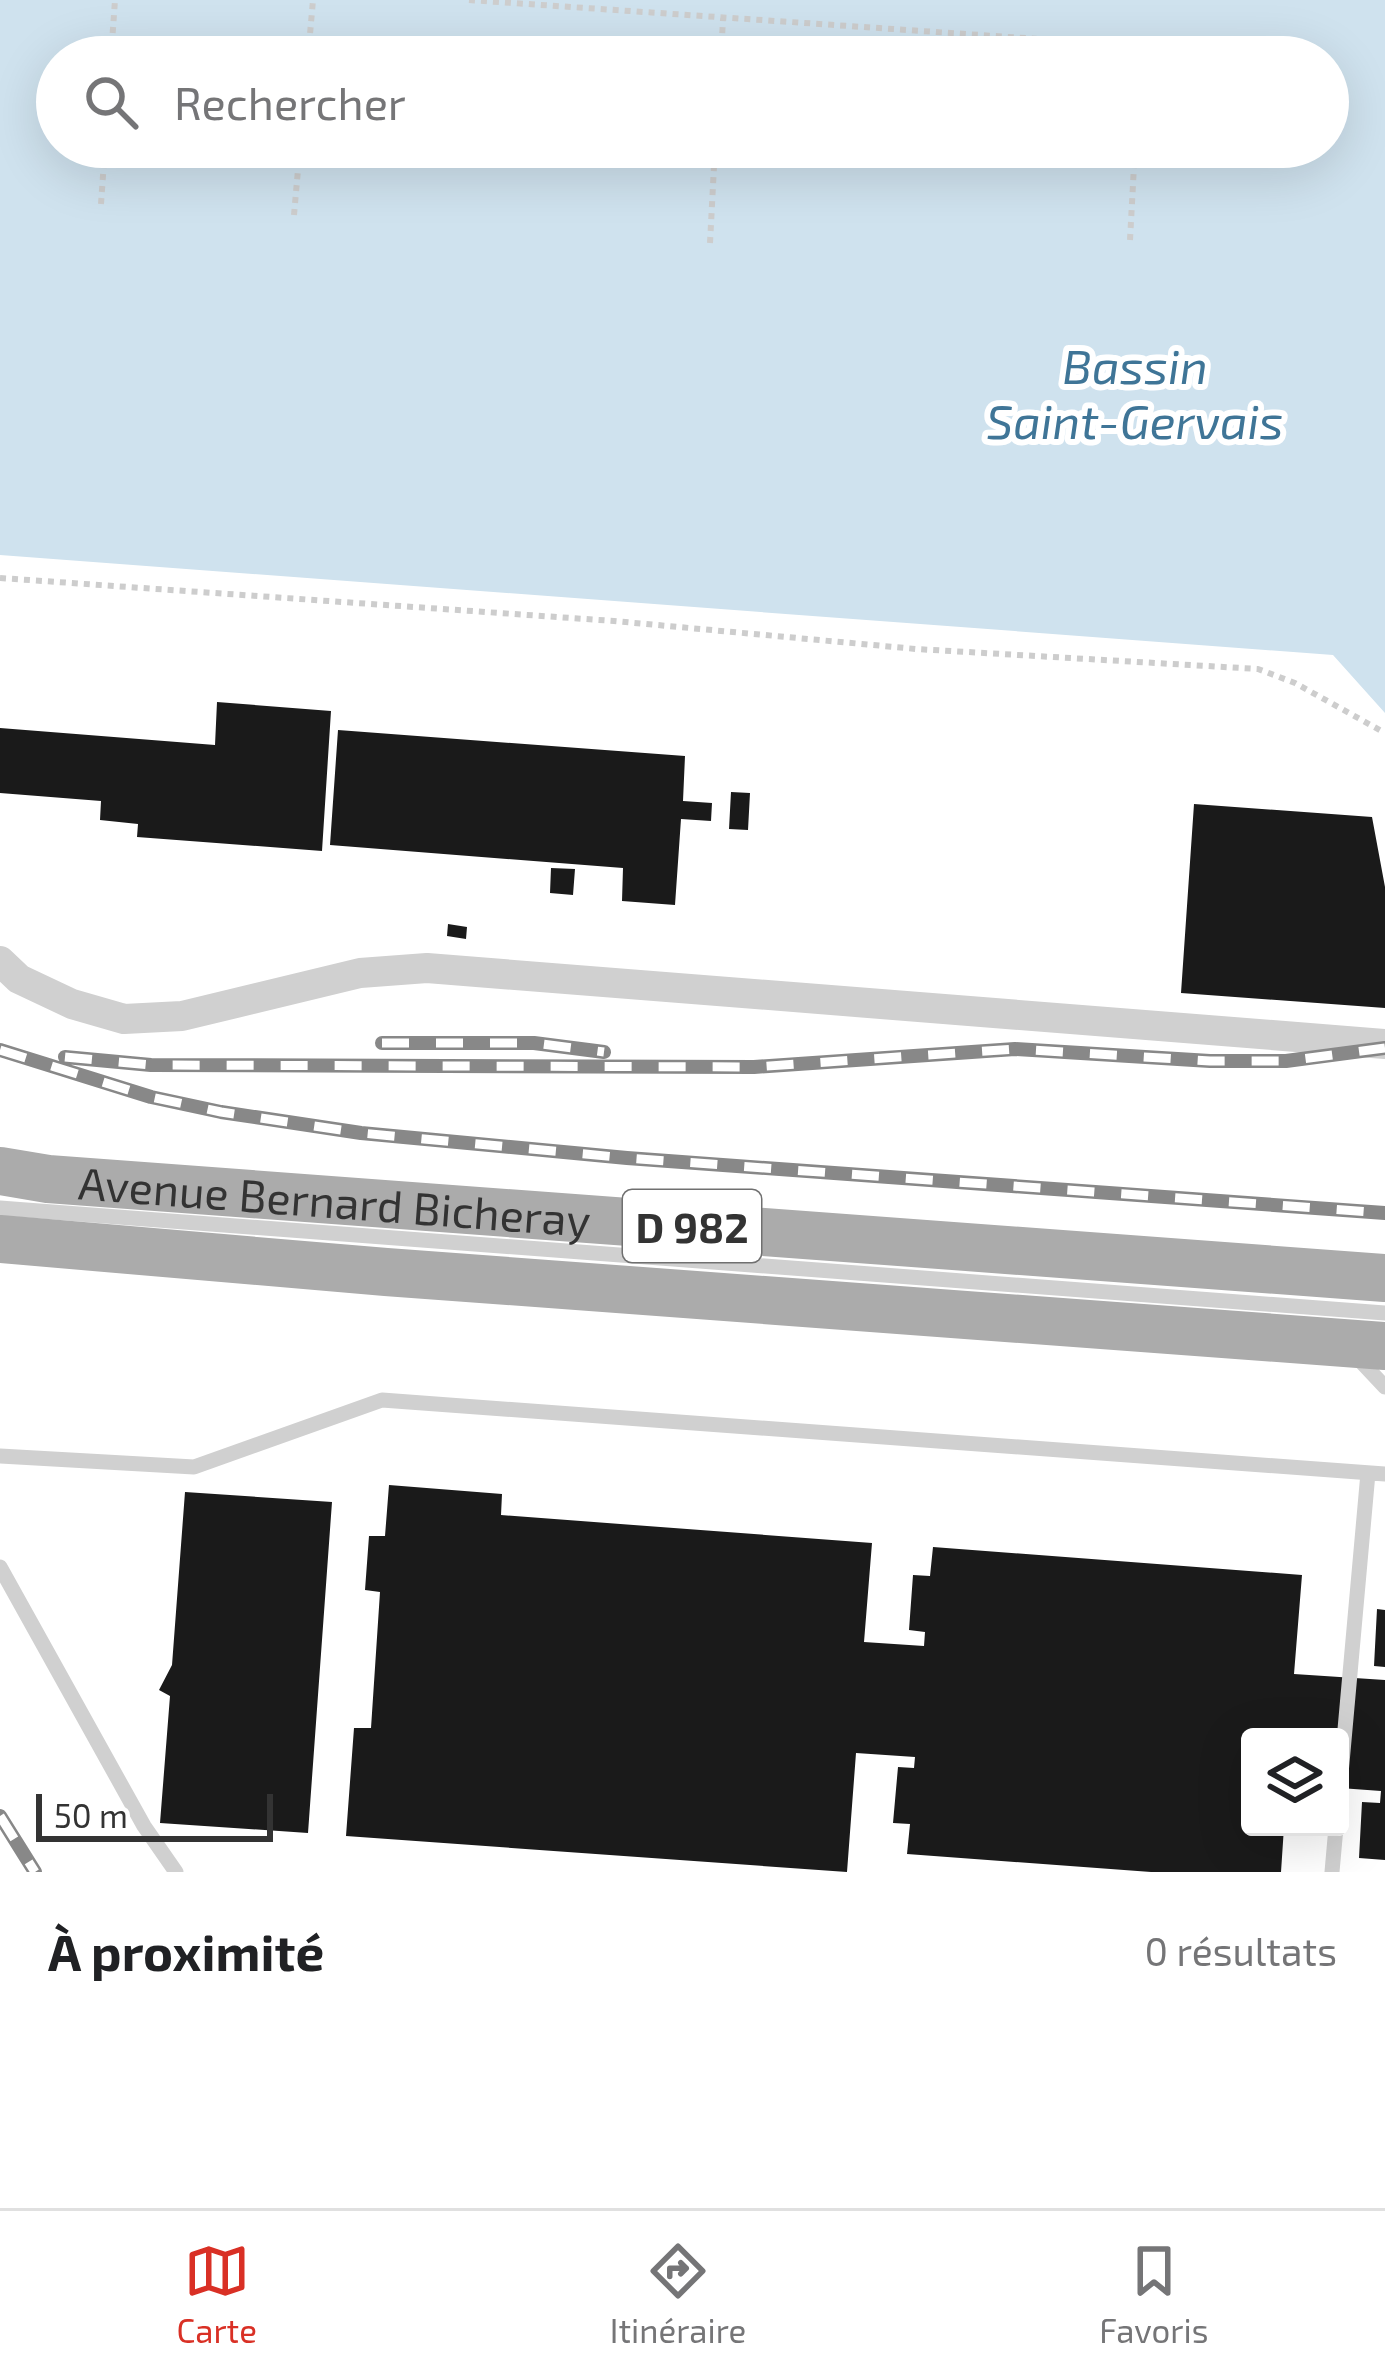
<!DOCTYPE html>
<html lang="fr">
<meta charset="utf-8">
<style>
:root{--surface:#fff;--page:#f2f2f2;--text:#202124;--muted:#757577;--line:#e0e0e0;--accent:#d93025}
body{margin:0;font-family:"Exo 2",sans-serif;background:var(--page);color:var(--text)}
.controls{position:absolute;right:36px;bottom:36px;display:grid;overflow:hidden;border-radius:12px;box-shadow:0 12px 48px #0002}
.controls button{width:108px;height:108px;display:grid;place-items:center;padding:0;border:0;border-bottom:3px solid var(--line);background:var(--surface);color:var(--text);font:60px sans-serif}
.scale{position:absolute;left:36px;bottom:30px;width:237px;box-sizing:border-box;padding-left:12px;border:6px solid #333;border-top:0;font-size:33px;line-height:42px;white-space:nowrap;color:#333;-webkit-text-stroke:9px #fff;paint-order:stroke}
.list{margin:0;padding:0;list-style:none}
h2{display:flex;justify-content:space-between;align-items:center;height:156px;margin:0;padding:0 48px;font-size:51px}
h2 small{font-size:39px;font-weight:400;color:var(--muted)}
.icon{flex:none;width:66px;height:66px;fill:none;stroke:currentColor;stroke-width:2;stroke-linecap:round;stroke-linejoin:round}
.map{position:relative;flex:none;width:1385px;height:1872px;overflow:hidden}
.search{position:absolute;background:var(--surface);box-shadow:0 12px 48px #0002;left:36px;right:36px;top:36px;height:132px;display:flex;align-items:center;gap:30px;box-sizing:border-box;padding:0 42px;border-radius:66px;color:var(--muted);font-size:45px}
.sheet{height:336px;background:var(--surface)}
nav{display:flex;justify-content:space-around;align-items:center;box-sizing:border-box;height:168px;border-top:3px solid var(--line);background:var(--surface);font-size:33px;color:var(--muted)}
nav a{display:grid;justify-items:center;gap:6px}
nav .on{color:var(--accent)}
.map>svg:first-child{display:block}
.water{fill:#cfe2ee;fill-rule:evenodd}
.building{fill:#1a1a1a}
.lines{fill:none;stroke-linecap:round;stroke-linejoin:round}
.path{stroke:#cdcdcd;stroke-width:6;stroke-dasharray:6 6;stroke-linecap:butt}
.lane{stroke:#d0d0d0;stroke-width:15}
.street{stroke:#d0d0d0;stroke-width:30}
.primary{stroke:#ababab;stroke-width:48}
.rail-casing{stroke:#888;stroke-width:14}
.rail{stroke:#fff;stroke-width:9;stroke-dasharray:27;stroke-linecap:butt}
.labels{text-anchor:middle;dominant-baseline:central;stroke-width:12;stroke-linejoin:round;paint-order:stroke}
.shield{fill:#fff;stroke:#707070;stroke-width:3}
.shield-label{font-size:42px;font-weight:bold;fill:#333}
.street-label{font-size:45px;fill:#333;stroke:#fff}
.water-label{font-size:48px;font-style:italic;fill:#3f7597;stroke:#fff}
</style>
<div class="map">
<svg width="1385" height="1872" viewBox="0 0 1385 1872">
<rect width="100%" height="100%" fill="#fff"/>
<path class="water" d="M 0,0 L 1385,0 L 1385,713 L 1333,655 L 0,555 ZM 57,57 L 1328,57 L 1328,147 L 57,147 Z"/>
<path class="building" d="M 217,702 L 331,711 L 322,851 L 137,837 L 138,824 L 100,820 L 101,801 L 0,793 L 0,728 L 215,745 Z
M 338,730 L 685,756 L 683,801 L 712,803 L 711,821 L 681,819 L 675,905 L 622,901 L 623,868 L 330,845 Z
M 731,792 L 750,793 L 748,830 L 729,829 Z
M 1194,804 L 1372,817 L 1385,887 L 1385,1008 L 1181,993 Z
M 551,868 L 575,869 L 573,895 L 550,893 Z
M 448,924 L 467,927 L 466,939 L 447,936 Z
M 389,1485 L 502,1494 L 501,1515 L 872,1543 L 864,1642 L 924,1646 L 925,1632 L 909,1630 L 913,1575 L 930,1576 L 933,1547 L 1302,1575 L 1294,1674 L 1385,1680 L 1385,1860 L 1359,1858 L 1362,1802 L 1380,1803 L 1381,1791 L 1340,1788 L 1340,1737 L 1250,1737 L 1250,1827 L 1284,1827 L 1281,1872 L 1151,1872 L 907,1854 L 910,1824 L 893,1823 L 898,1767 L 914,1768 L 915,1757 L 856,1753 L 847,1872 L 346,1836 L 354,1728 L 371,1728 L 380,1592 L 365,1590 L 369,1536 L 385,1536 Z
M 185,1492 L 332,1502 L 308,1833 L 160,1823 L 170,1696 L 159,1690 L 172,1665 Z
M 1377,1609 L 1385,1610 L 1385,1667 L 1374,1666 Z"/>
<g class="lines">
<path class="path" d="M 469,0 L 1141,46 L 1141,57
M 111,57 L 115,0
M 308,57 L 313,0
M 721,57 L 723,19
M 101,204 L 105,147
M 294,215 L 300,147
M 1130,240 L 1135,147
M 710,243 L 715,147
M 0,578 L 614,621 L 916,649 L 1258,669 L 1295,683 L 1385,733"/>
<path class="lane" d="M 0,1208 L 1385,1313
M 1354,1354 L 1385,1387
M 0,1456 L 194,1467 L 382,1400 L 1385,1474
M 0,1567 L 144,1826 L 176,1872
M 1340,1785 L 1368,1473
M 1332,1872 L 1336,1827"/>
<path class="street" d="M 0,961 L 19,979 L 72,1004 L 124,1019 L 182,1016 L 360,973 L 427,968 L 1385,1044"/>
<g class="primary">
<path id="s1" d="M 0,1171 L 48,1179 L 1385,1278"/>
<path d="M 0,1239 L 386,1272 L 1385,1346"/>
</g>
<g class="rail-casing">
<path id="rail" d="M 382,1043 L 534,1043 L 604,1052
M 0,1050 L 151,1097 L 221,1112 L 361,1133 L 627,1158 L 1385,1213
M 65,1057 L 151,1065 L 754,1067 L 1015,1049 L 1210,1061 L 1286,1061 L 1385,1048
M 0,1816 L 35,1872"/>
</g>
<use href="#rail" class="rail"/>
</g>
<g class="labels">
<rect class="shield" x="623" y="1190" width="138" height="72" rx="9"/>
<g class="shield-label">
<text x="692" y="1226">D 982</text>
</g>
<g class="street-label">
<text stroke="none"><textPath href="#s1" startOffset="336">Avenue Bernard Bicheray</textPath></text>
</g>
<g class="water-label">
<text x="1135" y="365">Bassin<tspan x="1135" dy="55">Saint-Gervais</tspan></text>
</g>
</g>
</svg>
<div class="controls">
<button><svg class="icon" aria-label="layers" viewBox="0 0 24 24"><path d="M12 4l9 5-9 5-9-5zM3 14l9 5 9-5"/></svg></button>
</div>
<div class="scale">50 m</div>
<div class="search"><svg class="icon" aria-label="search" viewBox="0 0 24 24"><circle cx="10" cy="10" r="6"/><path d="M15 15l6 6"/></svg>Rechercher</div>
</div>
<section class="sheet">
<h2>À proximité<small>0 résultats</small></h2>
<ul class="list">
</ul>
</section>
<nav>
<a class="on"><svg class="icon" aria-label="map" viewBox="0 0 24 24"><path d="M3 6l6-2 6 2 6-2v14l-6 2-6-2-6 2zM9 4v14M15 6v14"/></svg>Carte</a>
<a><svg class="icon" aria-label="directions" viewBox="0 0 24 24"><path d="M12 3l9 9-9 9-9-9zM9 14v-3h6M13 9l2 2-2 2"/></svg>Itinéraire</a>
<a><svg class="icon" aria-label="saved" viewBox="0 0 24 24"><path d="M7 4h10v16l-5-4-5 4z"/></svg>Favoris</a>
</nav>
